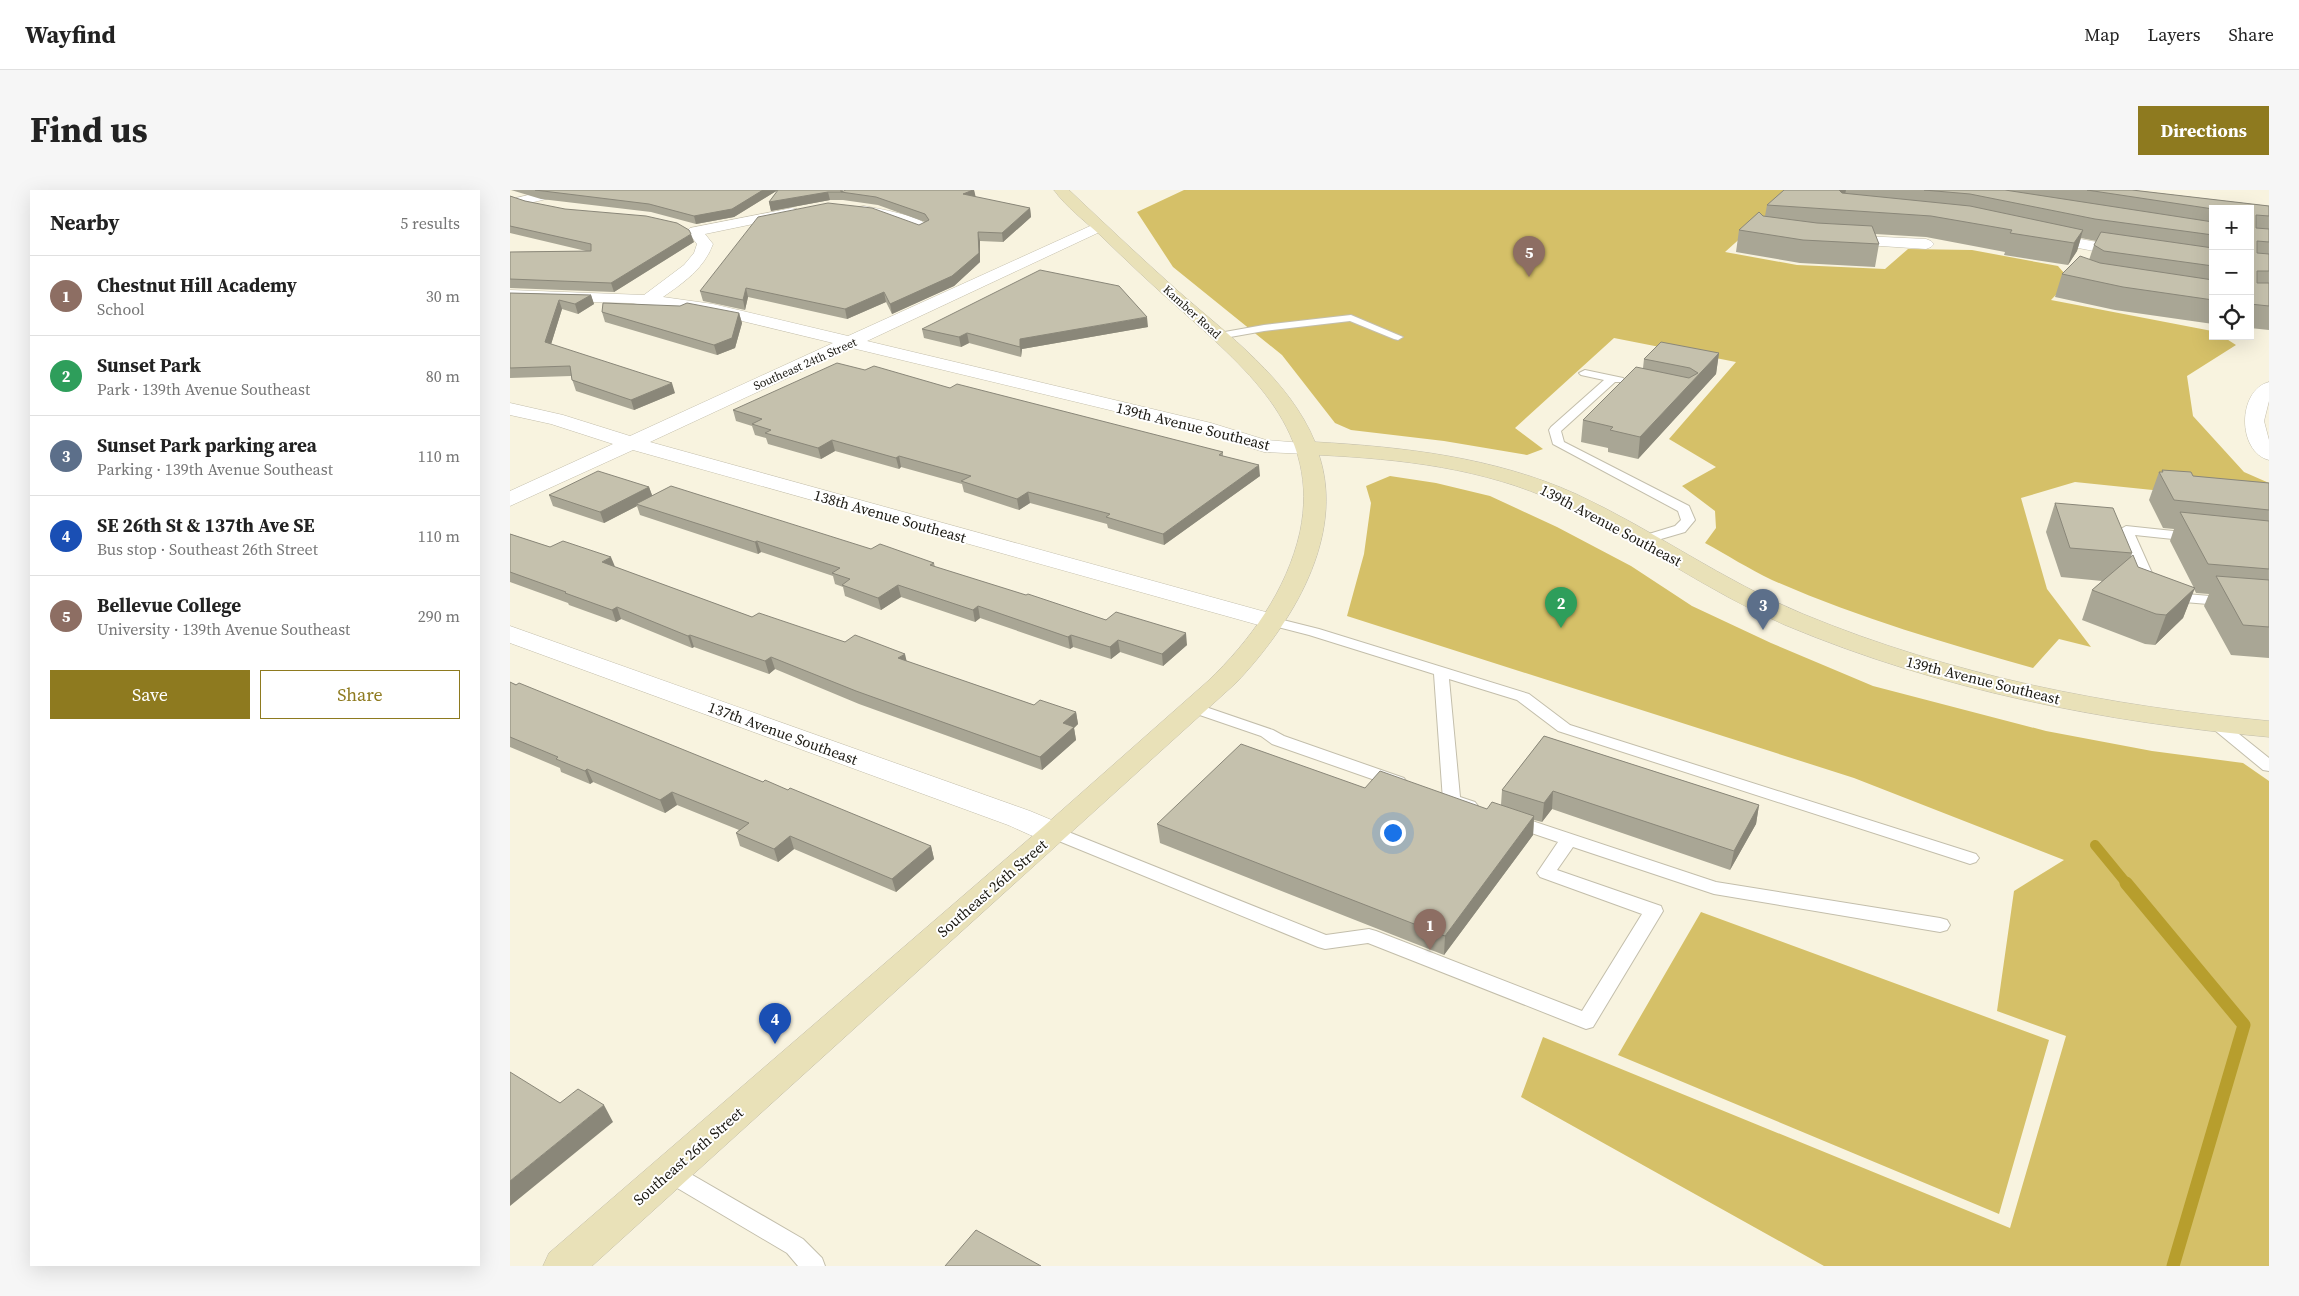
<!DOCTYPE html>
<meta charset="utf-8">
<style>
:root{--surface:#fff;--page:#f6f6f6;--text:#222;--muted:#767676;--line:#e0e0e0;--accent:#8e7a1f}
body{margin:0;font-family:"Source Serif 4",serif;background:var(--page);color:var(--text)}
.controls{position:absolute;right:15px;top:15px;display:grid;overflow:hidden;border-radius:0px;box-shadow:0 5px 20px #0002}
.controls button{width:45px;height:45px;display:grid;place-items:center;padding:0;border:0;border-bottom:1px solid var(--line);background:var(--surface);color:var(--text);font:25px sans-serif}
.you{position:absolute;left:882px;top:642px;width:18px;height:18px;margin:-12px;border:4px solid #fff;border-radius:50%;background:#1a73e8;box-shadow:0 0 0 8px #1a73e833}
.badge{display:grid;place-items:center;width:32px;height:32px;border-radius:50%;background:var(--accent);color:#fff;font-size:16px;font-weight:700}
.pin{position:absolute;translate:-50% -41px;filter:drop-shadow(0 1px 2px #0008)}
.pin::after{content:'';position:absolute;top:26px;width:18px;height:15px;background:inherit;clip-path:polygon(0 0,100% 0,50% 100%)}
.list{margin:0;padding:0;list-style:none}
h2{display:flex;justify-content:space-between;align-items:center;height:65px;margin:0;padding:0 20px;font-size:21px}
h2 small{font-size:16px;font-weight:400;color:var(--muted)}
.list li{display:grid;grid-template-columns:32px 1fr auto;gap:15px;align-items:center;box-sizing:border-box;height:80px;padding:0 20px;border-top:1px solid var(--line)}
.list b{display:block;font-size:19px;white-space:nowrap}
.list p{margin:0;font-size:16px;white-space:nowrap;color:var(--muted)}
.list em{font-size:16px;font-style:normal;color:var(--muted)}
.actions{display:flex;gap:10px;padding:15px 20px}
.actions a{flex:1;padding:11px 0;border:1px solid var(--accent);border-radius:0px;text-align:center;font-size:18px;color:var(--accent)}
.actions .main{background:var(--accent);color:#fff}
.icon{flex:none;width:28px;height:28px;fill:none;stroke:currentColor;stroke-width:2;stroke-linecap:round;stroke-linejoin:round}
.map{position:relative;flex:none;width:1759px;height:1076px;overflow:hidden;border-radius:0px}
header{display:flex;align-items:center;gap:30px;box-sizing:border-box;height:70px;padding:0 25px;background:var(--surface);border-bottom:1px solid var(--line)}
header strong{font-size:24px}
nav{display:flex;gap:28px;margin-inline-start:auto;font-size:18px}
.intro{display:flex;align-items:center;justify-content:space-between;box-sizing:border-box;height:120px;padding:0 30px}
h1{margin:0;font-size:35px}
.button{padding:12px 22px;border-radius:0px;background:var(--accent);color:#fff;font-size:18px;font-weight:700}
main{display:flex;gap:30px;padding:0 30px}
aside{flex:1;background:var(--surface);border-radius:0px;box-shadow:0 5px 20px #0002}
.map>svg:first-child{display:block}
.green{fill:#d5c068}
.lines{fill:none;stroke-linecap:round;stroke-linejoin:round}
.stream-far1{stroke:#b79e2d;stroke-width:10}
.stream{stroke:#b79e2d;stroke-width:13}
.lane-casing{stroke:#c3beab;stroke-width:2}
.street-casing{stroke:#c3beab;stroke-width:1}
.secondary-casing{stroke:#c3beab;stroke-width:1}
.lane{fill:#fff;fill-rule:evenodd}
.street{fill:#fff;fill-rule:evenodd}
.secondary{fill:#e9e1b8;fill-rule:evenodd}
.wall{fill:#a9a695}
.shaded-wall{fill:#8a8779}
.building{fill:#c5c1ad;stroke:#8a8779}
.labels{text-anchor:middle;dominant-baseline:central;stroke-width:4;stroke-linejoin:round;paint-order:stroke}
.far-street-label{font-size:12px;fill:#1a1811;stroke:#fff}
.street-label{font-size:15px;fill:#1a1811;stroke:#fff}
</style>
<header>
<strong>Wayfind</strong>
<nav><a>Map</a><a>Layers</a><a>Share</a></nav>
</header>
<div class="intro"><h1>Find us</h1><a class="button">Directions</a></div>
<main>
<aside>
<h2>Nearby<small>5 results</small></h2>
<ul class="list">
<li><span class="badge" style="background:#8d6e63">1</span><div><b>Chestnut Hill Academy</b><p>School</p></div><em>30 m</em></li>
<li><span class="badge" style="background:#2e9e5b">2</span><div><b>Sunset Park</b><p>Park · 139th Avenue Southeast</p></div><em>80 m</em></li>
<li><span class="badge" style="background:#5c6f8a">3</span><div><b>Sunset Park parking area</b><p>Parking · 139th Avenue Southeast</p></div><em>110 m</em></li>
<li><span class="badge" style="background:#1a4fb4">4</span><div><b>SE 26th St &amp; 137th Ave SE</b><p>Bus stop · Southeast 26th Street</p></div><em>110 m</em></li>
<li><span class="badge" style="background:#8d6e63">5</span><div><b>Bellevue College</b><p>University · 139th Avenue Southeast</p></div><em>290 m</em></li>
</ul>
<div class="actions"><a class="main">Save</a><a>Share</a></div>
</aside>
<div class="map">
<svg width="1759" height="1076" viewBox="0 0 1759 1076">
<rect width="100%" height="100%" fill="#f8f3df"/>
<path class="green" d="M 674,0 L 1284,0 L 1215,62 L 1287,75 L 1375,79 L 1398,59 L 1462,60 L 1548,76 L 1560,90 L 1541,110 L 1702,141 L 1703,146 L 1712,146 L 1726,155 L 1677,186 L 1683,226 L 1734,282 L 1759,293 L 1759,312 L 1565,292 L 1511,308 L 1537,399 L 1581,457 L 1549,449 L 1523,478 C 1434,453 1346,427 1262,390 C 1239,379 1217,365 1195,353 L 1206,338 L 1205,321 L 1172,296 L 1206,277 L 1159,249 L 1226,172 L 1104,148 L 1005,238 L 1033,259 L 1017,265 L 934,251 L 841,240 L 825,233 L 772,165 L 663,77 L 627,22 Z
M 880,286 L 926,293 L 980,306 L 1047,337 L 1121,376 L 1182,416 L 1261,453 L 1363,496 L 1536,541 L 1642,561 L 1733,573 L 1759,591 L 1759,1076 L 1314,1076 L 1011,907 L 1033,847 L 1500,1038 L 1556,846 L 1487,821 L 1504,701 L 1554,670 L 1344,588 L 837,426 L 854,364 L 861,313 L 856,296 Z
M 1191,722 L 1539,850 L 1489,1024 L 1108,865 Z"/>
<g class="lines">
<path class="stream-far1" d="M 1585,655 L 1617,694"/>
<path class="stream" d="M 1616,693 L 1734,835 L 1663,1076"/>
<g class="lane-casing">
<path id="lane" d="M 841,125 L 893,147 L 888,150 L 884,149 L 840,131 L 754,141 L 709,149 L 704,146 L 709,143 L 754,135 Z
M 1075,180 L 1113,188 L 1115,190 L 1113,192 L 1105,192 L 1051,241 L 1054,252 L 1179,316 L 1185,330 L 1175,342 L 1134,354 L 1129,353 L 1127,350 L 1129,347 L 1165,336 L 1171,330 L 1168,321 L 1043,254 L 1039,240 L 1041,237 L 1094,190 L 1071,185 L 1069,183 Z
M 1616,336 L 1682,343 L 1689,347 L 1682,351 L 1625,345 L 1646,392 L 1676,404 L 1759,411 L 1759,419 L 1674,412 L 1635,398 L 1609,340 Z
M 761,427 L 809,439 L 1019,504 L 1060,535 L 1466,664 L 1469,668 L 1466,672 L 1460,674 L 1454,672 L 1048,541 L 1007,510 L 939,489 L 950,607 L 965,612 L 968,616 L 965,620 C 956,622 939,618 933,610 L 924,484 L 799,445 L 756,434 L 754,431 L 756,428 Z
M 684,513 L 763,540 L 774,546 L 894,588 L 897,592 L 894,596 L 882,596 L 762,554 L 751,546 L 678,521 L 676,518 L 678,515 Z
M 1708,530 L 1714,532 L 1759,568 L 1759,581 L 1753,580 L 1702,538 L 1700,535 L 1702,532 Z
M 1004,625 L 1206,692 L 1430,728 L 1437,730 L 1440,735 L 1437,740 L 1430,742 L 1204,704 L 1063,657 L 1047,680 L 1151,716 L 1153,721 L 1083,837 L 1076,839 L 858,753 L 815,759 L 808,757 L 539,647 L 536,643 L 539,639 L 545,637 L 551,639 L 816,745 L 859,739 L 866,741 L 1072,821 L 1132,724 L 1030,687 L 1027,683 L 1048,652 L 998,635 L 995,631 L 998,627 Z
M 160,972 L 293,1049 L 312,1068 L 315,1076 L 288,1076 L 277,1063 L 152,989 L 149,982 L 152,975 Z"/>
</g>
<g class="street-casing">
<path id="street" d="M 39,0 L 64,0 L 62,3 L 11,15 L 4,11 L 6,8 Z
M 354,16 C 369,19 410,25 419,37 L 416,40 L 406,40 L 387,32 L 349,23 L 347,20 L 349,17 Z
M 282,18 L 287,19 L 289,22 L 287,25 L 195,44 L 203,54 C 194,79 173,93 153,107 L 203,114 L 338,146 L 589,32 L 594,34 L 597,37 L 594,40 L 357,151 L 701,233 L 756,250 L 804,254 L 807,258 L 804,262 L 797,264 L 754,262 L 687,241 L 342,158 L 140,252 L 770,426 L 773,431 L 770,436 L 761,438 L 752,436 L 123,260 L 0,316 L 0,301 L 103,254 L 41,234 L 0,225 L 0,213 L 53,225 L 120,246 L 323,153 L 203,124 L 120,113 L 0,110 L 0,100 L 134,105 L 174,75 L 184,63 L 187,54 L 177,41 L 180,38 Z
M 1532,42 L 1620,58 L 1626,60 L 1628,63 L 1626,66 L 1620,68 L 1527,50 L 1524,47 L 1527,44 Z
M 1331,45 L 1416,49 L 1421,51 L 1424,54 L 1421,57 L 1416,59 L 1326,53 L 1323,50 L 1326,47 Z
M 1759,192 L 1759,211 L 1754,231 L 1759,250 L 1759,270 C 1727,262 1727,200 1759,192 Z
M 0,436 L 520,621 L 556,636 L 560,643 L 556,650 C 536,655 517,643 498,635 L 0,453 Z"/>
</g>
<g class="secondary-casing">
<path id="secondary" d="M 544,0 L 559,0 C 595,34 631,68 668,101 C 718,145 779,189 805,252 C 893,257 984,267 1066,304 C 1144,340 1213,391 1293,424 C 1443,486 1599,516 1759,531 L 1759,547 C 1593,532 1430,500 1275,435 C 1196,401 1127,349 1049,313 C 974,278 891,269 809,265 C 836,347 781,435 726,493 L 82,1076 L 33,1076 L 39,1063 L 534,636 L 698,491 C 740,451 777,400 790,342 C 811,242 740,182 673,122 C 644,97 617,71 590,45 C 575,31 556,17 544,0 Z"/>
</g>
<use href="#lane" class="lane"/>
<use href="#street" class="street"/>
<use href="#secondary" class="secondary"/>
</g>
<path class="wall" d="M 1,0 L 268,0 L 224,27 L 186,34 L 141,22 L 31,9 Z
M 268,0 L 333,0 L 333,2 L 464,0 L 465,7 L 520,18 L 521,27 L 493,52 L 470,51 L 470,72 L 444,96 L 382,124 L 376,112 L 337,129 L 238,107 L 235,120 L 193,111 L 190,101 L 409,35 L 415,32 L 368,15 L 333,10 L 320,10 L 261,21 L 259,12 Z
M 1274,0 L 1622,0 L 1759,16 L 1759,140 L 1740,138 L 1740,19 L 1703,19 L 1703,134 L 1605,120 L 1545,107 L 1552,84 L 1579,70 L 1584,55 L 1586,51 L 1571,48 L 1567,61 L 1558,75 L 1494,65 L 1495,62 L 1416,47 L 1365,44 L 1369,54 L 1365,77 L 1290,73 L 1226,62 L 1229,40 L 1253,26 L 1255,26 L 1257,15 Z
M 0,6 L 15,11 L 184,52 L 104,102 L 0,98 L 0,62 L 76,61 L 0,43 Z
M 0,103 L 81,105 L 84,114 L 68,124 L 52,119 L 41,154 L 165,203 L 124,220 L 66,201 L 61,186 L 0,188 Z
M 92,122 L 229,123 L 232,133 L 225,158 L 207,165 L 95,132 Z
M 638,137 L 512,159 L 511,167 L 459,153 L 451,157 L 414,148 L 412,139 Z
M 1209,163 L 1206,184 L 1128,269 L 1098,262 L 1098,258 L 1071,252 L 1073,230 L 1133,178 L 1134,169 Z
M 355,180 L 440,198 L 713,262 L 713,266 L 750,286 L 654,355 L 598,338 L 597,334 L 520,313 L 509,320 L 454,302 L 452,294 L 391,277 L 389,279 L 325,261 L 311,269 L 258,254 L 256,248 L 245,245 L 242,236 L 226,231 L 223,220 Z
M 1652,280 L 1683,286 L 1759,293 L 1759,468 L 1721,465 L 1694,416 L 1699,404 L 1686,403 L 1684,399 L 1673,428 L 1645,455 L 1635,454 L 1572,430 L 1582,400 L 1592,391 L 1551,387 L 1536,342 L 1545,313 L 1622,363 L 1621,367 L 1628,377 L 1684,398 L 1660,351 L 1664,339 L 1653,338 L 1639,310 L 1649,282 L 1652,282 Z
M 139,297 L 142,305 L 361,359 L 424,373 L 425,377 L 677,455 L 653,476 L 610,462 L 601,469 L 563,457 L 560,459 L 470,428 L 465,432 L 391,407 L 371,420 L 335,406 L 333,397 L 325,394 L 323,386 L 251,362 L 248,364 L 130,325 L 127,316 L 94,333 L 43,316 L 39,305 Z
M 0,344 L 40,357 L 105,377 L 242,427 L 335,452 L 396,471 L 524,515 L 566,522 L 568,534 L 564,538 L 566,550 L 532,580 L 349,514 L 265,479 L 259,484 L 184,457 L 182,458 L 111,429 L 106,432 L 59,415 L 58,413 L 0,392 Z
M 0,492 L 253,592 L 421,656 L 424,669 L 386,702 L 284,659 L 268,672 L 230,656 L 226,643 L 229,640 L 167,615 L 155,623 L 83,592 L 80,594 L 51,582 L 50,578 L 0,557 Z
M 1034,546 L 1249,615 L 1246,634 L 1220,680 L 1042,619 L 1032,632 L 1024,630 L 1023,645 L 934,765 L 650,653 L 647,634 L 855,598 L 977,619 L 991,615 L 992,600 Z"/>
<path class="shaded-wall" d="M 253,0 L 268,0 L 224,27 L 186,34 L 184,26 Z
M 463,0 L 464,0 L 466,8 L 453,4 Z
M 1328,0 L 1336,0 L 1333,13 Z
M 318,2 L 320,10 L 261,21 L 259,12 Z
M 520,18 L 521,27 L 493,52 L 492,43 Z
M 1573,40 L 1567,61 L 1558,75 L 1564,53 Z
M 468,42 L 470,51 L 470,72 L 444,96 L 382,124 L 380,114 Z
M 181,44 L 184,52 L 104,102 L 101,93 Z
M 236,98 L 238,107 L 235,120 L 233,110 Z
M 374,102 L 376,112 L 337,129 L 335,119 Z
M 81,105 L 84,114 L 68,124 L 65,114 Z
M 49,110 L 52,119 L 39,161 L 35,152 Z
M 229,123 L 232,133 L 225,158 L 207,165 L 204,155 Z
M 637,127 L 638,137 L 512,159 L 511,167 L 510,157 L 510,149 Z
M 457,143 L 459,153 L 451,157 L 449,147 Z
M 1209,163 L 1206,184 L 1128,269 L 1130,247 Z
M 162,193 L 165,203 L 124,220 L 121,210 Z
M 322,250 L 325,261 L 311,269 L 308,258 Z
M 389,266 L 391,277 L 389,279 L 386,268 Z
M 749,275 L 750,286 L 654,355 L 653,344 Z
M 139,297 L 143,308 L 126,314 L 127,316 L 94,333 L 90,322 Z
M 518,302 L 520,313 L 509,320 L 507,309 Z
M 247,351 L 251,362 L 248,364 L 245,352 Z
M 101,367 L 106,379 L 92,372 Z
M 388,395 L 391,407 L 371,420 L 368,408 Z
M 1685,398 L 1673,428 L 1645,455 L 1656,425 Z
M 468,416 L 470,428 L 465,432 L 463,420 Z
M 107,417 L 111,429 L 106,432 L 102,420 Z
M 676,443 L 677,455 L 653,476 L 652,464 Z
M 180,445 L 184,457 L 182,458 L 178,446 Z
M 561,445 L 563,457 L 560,459 L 558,447 Z
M 608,450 L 610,462 L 601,469 L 600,457 Z
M 395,464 L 398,477 L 388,468 Z
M 261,467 L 265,479 L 259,484 L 255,471 Z
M 566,522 L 568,534 L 564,538 L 566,550 L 532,580 L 530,567 L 553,533 Z
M 77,579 L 83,592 L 80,594 L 75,581 Z
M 1043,601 L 1042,619 L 1032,632 L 1034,613 Z
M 162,602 L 167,615 L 155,623 L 150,610 Z
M 1249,615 L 1246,634 L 1220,680 L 1224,661 Z
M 1024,626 L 1023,645 L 934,765 L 935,746 Z
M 280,646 L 284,659 L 268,672 L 264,659 Z
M 421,656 L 424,669 L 386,702 L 382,689 Z
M 94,915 L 103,932 L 0,1016 L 0,991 Z"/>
<path class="building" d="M 25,0 L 253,0 L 222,19 L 184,26 L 139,14 Z
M 268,0 L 331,0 L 331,2 L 318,2 L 259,12 Z
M 336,0 L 463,0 L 453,4 L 520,18 L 492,43 L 468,42 L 469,63 L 442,86 L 380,114 L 374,102 L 335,119 L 236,98 L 233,110 L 190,101 L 248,27 L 318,13 L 362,18 L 409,35 L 419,30 L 415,24 L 366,7 L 331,2 Z
M 1274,0 L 1329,0 L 1332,3 L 1460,16 L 1573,40 L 1564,53 L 1500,43 L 1502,40 L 1421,26 L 1257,15 Z
M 1414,0 L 1495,0 L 1703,32 L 1703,45 L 1585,29 L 1460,4 Z
M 1577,0 L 1622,0 L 1759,16 L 1759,26 L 1746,25 L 1746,38 L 1759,39 L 1759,52 L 1747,51 L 1747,63 L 1759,64 L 1759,81 L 1747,81 L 1747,93 L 1759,93 L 1759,116 L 1740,114 L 1740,19 L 1703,19 Z
M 0,6 L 15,11 L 55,19 L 136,26 L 167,33 L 179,40 L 181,44 L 101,93 L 0,89 L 0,62 L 81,61 L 81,54 L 0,36 Z
M 1249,22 L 1253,26 L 1307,33 L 1362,36 L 1369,54 L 1293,50 L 1229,40 Z
M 1591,42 L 1703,58 L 1703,76 L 1594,61 L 1584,55 Z
M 1570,66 L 1590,73 L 1703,90 L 1703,110 L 1613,97 L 1552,84 Z
M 530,80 L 609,96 L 637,127 L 510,149 L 510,157 L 457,143 L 449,147 L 412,139 Z
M 0,103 L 81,105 L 65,114 L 49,110 L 35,152 L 162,193 L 121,210 L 62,190 L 60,176 L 0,178 Z
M 93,113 L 170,116 L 177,113 L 229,123 L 222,148 L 204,155 L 92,122 Z
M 1151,152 L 1209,163 L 1130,247 L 1100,240 L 1103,237 L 1073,230 L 1126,177 L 1179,188 L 1188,183 L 1180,178 L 1134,169 Z
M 327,173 L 355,180 L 364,176 L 440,198 L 447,194 L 713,262 L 709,265 L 749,275 L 653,344 L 596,327 L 600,324 L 518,302 L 507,309 L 451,291 L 461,286 L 389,266 L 386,268 L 322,250 L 308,258 L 255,243 L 261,240 L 242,234 L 252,229 L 223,220 Z
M 1652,280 L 1681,282 L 1683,286 L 1759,293 L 1759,320 L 1664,310 L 1649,282 L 1653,282 Z
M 88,281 L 139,297 L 90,322 L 39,305 Z
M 161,296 L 361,359 L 370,354 L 424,373 L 420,375 L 516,405 L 518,404 L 596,430 L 606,422 L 676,443 L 652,464 L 608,450 L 600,457 L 561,445 L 558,447 L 468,416 L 463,420 L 388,395 L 368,408 L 332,395 L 340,389 L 322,383 L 330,378 L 247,351 L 245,352 L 126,314 Z
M 1545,313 L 1603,318 L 1622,363 L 1560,358 Z
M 1670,322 L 1759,331 L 1759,379 L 1698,374 Z
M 0,344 L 40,357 L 53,351 L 101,367 L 92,372 L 242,427 L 249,423 L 335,452 L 345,445 L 395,464 L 388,468 L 524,515 L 530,510 L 566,522 L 553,533 L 564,537 L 530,567 L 346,501 L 261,467 L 255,471 L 180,445 L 178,446 L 107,417 L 102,420 L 55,403 L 56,402 L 0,382 Z
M 1623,365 L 1628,377 L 1685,398 L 1656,425 L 1646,424 L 1582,400 Z
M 1706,386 L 1759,390 L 1759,437 L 1733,435 Z
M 0,492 L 6,495 L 9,493 L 253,592 L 255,590 L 278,600 L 280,598 L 421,656 L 382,689 L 280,646 L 264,659 L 226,643 L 239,633 L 162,602 L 150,610 L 77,579 L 75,581 L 46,569 L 48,567 L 0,547 Z
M 1034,546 L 1249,615 L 1224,661 L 1043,601 L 1034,613 L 992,600 Z
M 731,554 L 855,598 L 870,581 L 977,619 L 982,612 L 1024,626 L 935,746 L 647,634 Z
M 0,882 L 50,913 L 68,899 L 94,915 L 0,991 Z
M 466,1040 L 531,1076 L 435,1076 Z"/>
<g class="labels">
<g class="far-street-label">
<text transform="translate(682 122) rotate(42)">Kamber Road</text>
<text transform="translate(295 174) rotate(-24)">Southeast 24th Street</text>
</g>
<g class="street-label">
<text transform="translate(683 236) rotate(14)">139th Avenue Southeast</text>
<text transform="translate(380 326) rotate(16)">138th Avenue Southeast</text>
<text transform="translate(1101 335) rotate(28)">139th Avenue Southeast</text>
<text transform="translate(1473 490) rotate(14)">139th Avenue Southeast</text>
<text transform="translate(273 543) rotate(20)">137th Avenue Southeast</text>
<text transform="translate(482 698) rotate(-41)">Southeast 26th Street</text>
<text transform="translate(178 966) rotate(-41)">Southeast 26th Street</text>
</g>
</g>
</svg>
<div class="controls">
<button>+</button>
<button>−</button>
<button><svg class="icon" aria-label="locate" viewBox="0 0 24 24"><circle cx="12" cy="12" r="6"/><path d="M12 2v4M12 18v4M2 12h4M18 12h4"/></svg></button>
</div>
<div class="you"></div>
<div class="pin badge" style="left:920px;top:760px;background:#8d6e63">1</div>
<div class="pin badge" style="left:1051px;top:438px;background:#2e9e5b">2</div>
<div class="pin badge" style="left:1253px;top:440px;background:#5c6f8a">3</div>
<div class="pin badge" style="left:265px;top:854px;background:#1a4fb4">4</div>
<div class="pin badge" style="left:1019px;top:87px;background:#8d6e63">5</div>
</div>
</main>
